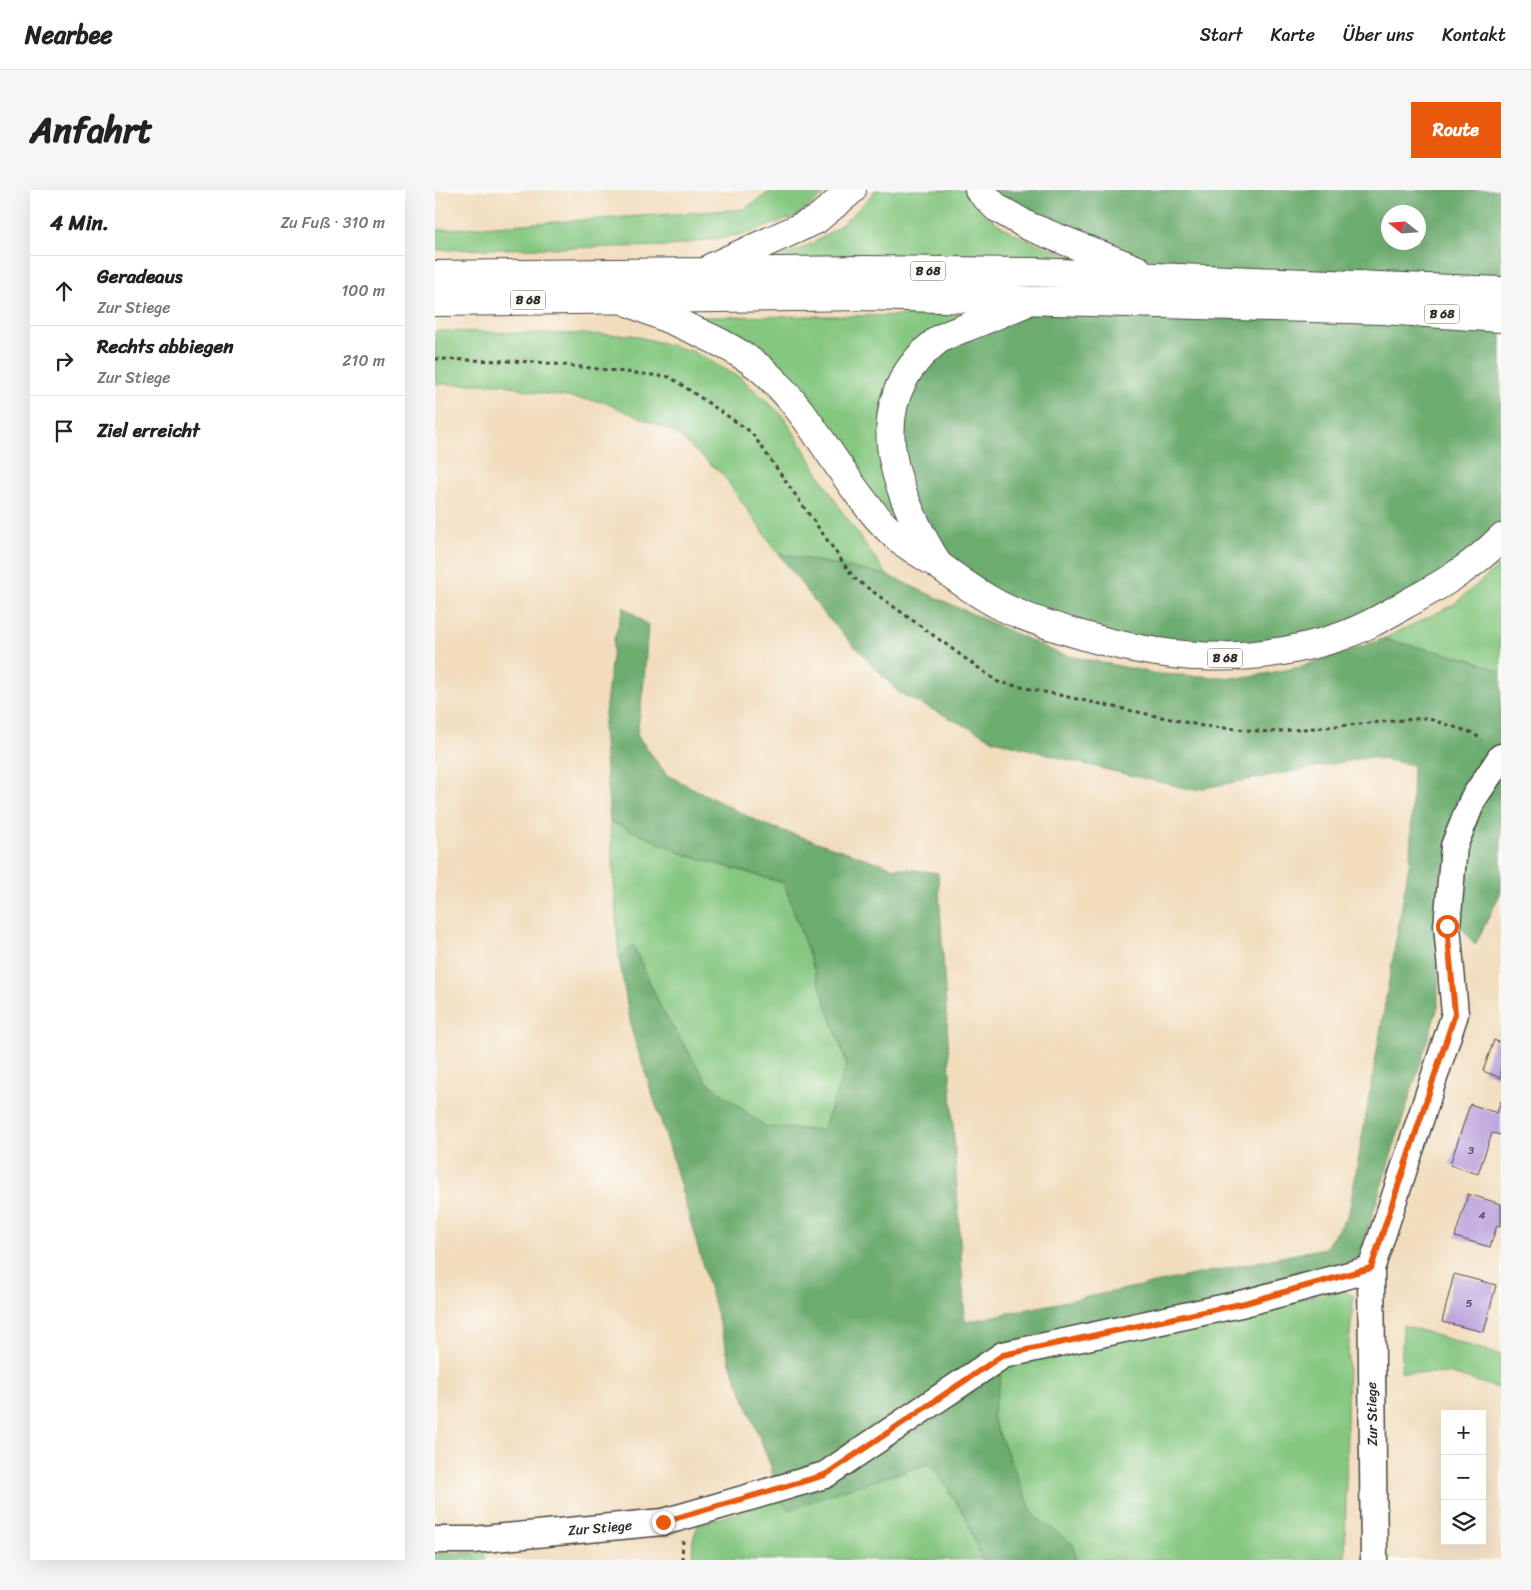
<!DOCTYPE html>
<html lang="de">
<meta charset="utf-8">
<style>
:root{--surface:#fff;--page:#f6f6f6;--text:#222;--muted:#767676;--line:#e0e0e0;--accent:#ea580c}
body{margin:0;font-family:Sriracha,sans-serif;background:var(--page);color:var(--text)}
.controls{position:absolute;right:15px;bottom:15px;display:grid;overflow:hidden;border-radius:0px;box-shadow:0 5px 20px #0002}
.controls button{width:45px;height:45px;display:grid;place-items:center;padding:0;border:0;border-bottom:1px solid var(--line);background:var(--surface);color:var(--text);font:25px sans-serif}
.compass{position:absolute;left:946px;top:15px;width:45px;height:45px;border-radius:50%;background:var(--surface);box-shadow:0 5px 20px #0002;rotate:287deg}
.stop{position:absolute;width:15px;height:15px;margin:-11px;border:4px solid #ea580c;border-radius:50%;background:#fff}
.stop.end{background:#ea580c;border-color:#fff;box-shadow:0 1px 5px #0008}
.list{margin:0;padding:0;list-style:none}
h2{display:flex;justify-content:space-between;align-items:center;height:65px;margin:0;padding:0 20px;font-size:21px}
h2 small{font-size:16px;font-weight:400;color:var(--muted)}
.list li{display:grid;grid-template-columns:32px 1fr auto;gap:15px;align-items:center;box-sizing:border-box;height:70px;padding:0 20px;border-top:1px solid var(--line)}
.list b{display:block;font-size:19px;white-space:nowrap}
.list p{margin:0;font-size:16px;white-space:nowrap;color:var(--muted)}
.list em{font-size:16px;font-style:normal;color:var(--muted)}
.icon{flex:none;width:28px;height:28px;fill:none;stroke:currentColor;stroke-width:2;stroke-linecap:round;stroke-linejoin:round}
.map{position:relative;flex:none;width:1066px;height:1370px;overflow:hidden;border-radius:0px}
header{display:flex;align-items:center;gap:30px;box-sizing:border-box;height:70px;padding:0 25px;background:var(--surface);border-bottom:1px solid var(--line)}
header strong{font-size:24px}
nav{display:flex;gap:28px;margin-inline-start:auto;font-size:18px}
.intro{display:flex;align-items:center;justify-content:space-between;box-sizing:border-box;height:120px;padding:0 30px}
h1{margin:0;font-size:35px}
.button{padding:12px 22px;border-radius:0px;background:var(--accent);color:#fff;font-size:18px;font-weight:700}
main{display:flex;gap:30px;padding:0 30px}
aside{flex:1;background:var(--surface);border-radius:0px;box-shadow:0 5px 20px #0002}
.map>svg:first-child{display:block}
.green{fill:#85c780;stroke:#587956}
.forest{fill:#6cac6e;stroke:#4c6c4c;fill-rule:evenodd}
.building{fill:#b69bda}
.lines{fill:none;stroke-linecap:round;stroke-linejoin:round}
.street-casing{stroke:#494641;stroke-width:29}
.highway-casing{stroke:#494641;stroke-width:30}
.path{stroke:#494641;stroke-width:3;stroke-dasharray:4 4;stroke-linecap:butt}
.street{stroke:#fff;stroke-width:26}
.highway{stroke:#fff;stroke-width:28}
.route{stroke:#ea580c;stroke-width:6}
.labels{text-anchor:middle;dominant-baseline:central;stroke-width:4;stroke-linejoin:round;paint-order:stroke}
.number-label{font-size:11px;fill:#4e4757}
.shield{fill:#fdfcf7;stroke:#6a6a68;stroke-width:1}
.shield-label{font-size:12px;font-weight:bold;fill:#2b2b2b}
.street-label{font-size:14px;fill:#2b2b2b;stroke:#fdfcf7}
</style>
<header>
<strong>Nearbee</strong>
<nav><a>Start</a><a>Karte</a><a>Über uns</a><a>Kontakt</a></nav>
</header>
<div class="intro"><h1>Anfahrt</h1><a class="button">Route</a></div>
<main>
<aside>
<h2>4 Min.<small>Zu Fuß · 310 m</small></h2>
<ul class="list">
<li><svg class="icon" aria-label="ahead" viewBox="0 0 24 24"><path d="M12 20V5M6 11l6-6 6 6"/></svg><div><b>Geradeaus</b><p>Zur Stiege</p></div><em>100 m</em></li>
<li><svg class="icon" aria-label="right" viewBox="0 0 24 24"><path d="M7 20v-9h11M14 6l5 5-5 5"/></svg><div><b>Rechts abbiegen</b><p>Zur Stiege</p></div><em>210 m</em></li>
<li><svg class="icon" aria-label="arrive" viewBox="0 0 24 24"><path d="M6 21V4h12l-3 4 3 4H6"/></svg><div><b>Ziel erreicht</b></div></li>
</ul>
</aside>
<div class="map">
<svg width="1066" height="1370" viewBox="0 0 1066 1370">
<rect width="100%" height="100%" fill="#fdfcf7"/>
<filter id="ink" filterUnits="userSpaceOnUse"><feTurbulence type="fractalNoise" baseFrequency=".02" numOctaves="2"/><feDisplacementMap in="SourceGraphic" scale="10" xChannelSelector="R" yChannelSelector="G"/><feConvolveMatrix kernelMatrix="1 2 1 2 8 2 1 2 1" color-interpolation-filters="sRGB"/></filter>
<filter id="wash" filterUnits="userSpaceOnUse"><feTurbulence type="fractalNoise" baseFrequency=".0096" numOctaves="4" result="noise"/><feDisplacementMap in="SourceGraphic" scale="20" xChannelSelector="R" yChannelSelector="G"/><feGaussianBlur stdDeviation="1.12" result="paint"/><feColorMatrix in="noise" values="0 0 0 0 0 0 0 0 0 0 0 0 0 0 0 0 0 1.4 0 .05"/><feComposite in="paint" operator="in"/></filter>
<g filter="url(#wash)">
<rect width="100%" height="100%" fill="#f1dcbc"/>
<path class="green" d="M 338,0 L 394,0 L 366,24 L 311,44 L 235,56 L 0,60 L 0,40 L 309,19 Z
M 440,0 L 530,0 C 556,44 611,56 656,73 L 327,71 C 341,67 355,63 368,58 C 395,45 423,24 440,0 Z
M 529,125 L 472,345 L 426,289 L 253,127 Z
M 0,141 L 197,145 L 257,161 L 306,188 L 349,227 L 406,320 L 452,385 L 343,363 L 288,285 L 239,242 L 168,212 L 98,202 L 68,194 L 0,194 Z
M 1066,374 L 1066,482 L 1038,470 L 948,449 L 1018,415 Z
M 175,631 L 251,665 L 349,693 L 412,874 L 388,940 L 331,937 L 272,892 L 227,820 L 198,755 L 184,768 Z
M 907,1100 L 919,1106 L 913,1164 L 910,1370 L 641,1370 L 638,1354 L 599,1326 L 557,1227 L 569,1173 Z
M 968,1135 L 1066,1165 L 1066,1199 L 1017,1184 L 966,1182 Z
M 497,1273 L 531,1328 L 547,1370 L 257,1370 L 258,1349 L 263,1335 L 343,1310 L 355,1320 L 392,1305 Z
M 0,1363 L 50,1363 L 50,1370 L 0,1370 Z"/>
<path class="forest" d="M 544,0 L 1066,0 L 1066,101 L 721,87 ZM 954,22 L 984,22 L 984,52 L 954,52 Z
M 598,110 L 1066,128 L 1066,348 L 900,448 L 743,466 L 536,399 L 477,330 L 459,210 L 474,179 Z
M 343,363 L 452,385 L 625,464 L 724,484 L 808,488 L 865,477 L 948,449 L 1038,470 L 1066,482 L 1066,702 L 1040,755 L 1003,707 L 1003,817 L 924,1067 L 812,1120 L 569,1174 L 557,1227 L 599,1326 L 638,1354 L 641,1370 L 547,1370 L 531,1328 L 496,1273 L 392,1305 L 355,1320 L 343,1310 L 336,1277 L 296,1175 L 235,959 L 197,842 L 184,768 L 198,755 L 227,820 L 272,892 L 331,937 L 388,940 L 412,874 L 349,693 L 251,665 L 175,631 L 168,540 L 179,449 L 189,417 L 213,435 L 209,492 L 202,545 L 232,585 L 328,634 L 457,677 L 503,683 L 530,1132 L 890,1058 L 914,1023 L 975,669 L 978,575 L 935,567 L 758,600 L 648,574 L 559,550 L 464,503 L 389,424 Z"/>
<g id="blocks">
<path class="building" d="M 1059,850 L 1066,853 L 1066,888 L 1048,881 Z
M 1066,911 L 1066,945 L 1057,943 L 1043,984 L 1015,975 L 1035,914 L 1062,923 Z
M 1033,1004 L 1066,1014 L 1066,1036 L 1062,1035 L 1055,1057 L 1020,1047 Z
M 1019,1084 L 1061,1095 L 1049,1142 L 1007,1132 Z"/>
</g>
</g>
<g filter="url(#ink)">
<use href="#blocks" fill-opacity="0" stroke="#494641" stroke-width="1"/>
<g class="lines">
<g class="street-casing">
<path id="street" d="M 0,1350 L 38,1350 L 228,1332 L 250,1326 L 390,1285 L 568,1165 L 810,1113 L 936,1079
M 939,1370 L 936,1079 L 1020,824 L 1012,736 L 1019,656 L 1038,609 L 1066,567"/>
</g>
<g class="highway-casing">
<path id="highway" d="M 544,0 L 562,18 L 593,36 L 703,80
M 277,77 L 381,30 L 417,0
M 0,85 L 433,80 L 599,82 L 1066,101
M 191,111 C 235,131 299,152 333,185 C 382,231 409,297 458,344 C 471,357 490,366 505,376 C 526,392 547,407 570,418 C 593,429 619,437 643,444 C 729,470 812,476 898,449 C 924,441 950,426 973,413 C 1006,395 1040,375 1066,348
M 0,112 L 433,106 L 948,120 L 1066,128
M 500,369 C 458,298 424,211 503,150 C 510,145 520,142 527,139 C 548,131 568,122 588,114"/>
</g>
<path class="path" d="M 0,169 L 102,172 L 235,187 L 316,242 L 419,388 L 563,492 L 768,536 L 835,542 L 991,528 L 1038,543 L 1047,550
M 247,1370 L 248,1351"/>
<use href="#street" class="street"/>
<use href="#highway" class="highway"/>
</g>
</g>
<g class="lines" filter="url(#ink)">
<path class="route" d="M 228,1332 L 390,1285 L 568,1165 L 810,1113 L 936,1078 L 1020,824 L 1012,736"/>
</g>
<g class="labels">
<g class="number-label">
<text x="1036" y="960">3</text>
<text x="1047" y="1025">4</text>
<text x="1034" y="1113">5</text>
</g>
<g class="shield">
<rect x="475.5" y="71.5" width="35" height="19" rx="4"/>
<rect x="75.5" y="100.5" width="35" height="19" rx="4"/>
<rect x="989.5" y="114.5" width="35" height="19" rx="4"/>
<rect x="772.5" y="458.5" width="35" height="19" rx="4"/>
</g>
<g class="shield-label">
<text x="493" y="81">B 68</text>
<text x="93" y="110">B 68</text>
<text x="1007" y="124">B 68</text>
<text x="790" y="468">B 68</text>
</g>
<g class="street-label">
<text transform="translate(937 1224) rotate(-91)">Zur Stiege</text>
<text transform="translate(165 1338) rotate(-5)">Zur Stiege</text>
</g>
</g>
</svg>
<div class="controls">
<button>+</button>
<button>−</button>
<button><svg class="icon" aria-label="layers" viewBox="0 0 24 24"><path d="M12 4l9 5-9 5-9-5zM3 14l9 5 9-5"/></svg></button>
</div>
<svg class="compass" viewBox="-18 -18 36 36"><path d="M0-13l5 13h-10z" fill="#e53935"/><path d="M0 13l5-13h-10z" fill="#767676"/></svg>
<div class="stop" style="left:1012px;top:736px"></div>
<div class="stop end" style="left:228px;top:1332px"></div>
</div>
</main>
